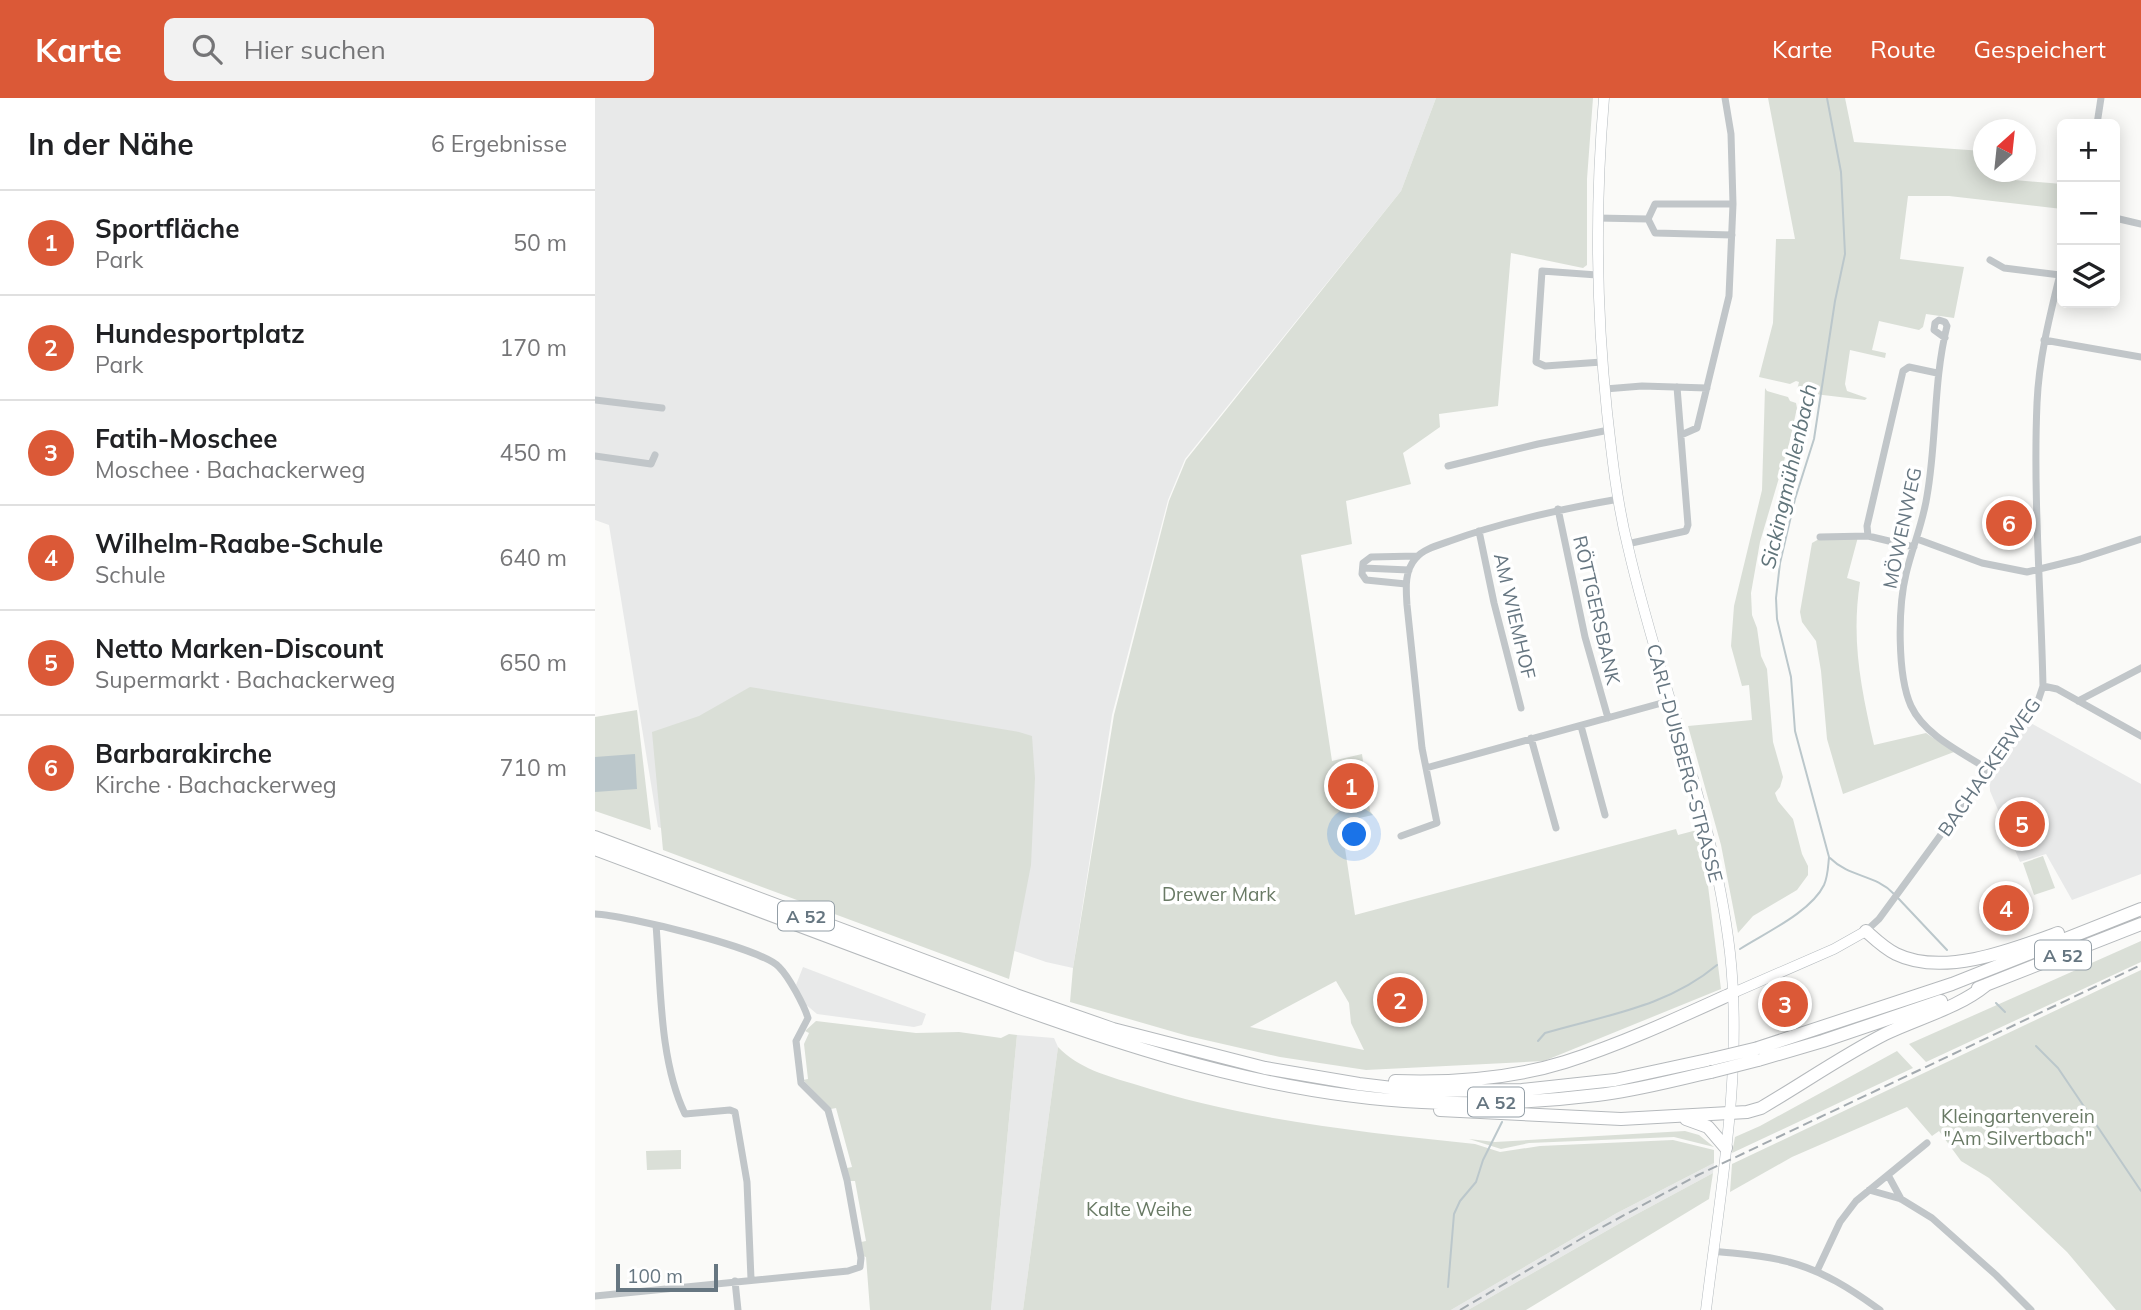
<!DOCTYPE html>
<html lang="de">
<meta charset="utf-8">
<style>
:root{--surface:#fff;--page:#f2f2f2;--text:#202124;--muted:#757577;--line:#e0e0e0;--accent:#db5937}
body{margin:0;font-family:Mulish,sans-serif;background:var(--page);color:var(--text)}
.controls{position:absolute;right:21px;top:21px;display:grid;overflow:hidden;border-radius:10px;box-shadow:0 4px 18px #0003}
.controls button{width:63px;height:63px;display:grid;place-items:center;padding:0;border:0;border-bottom:2px solid var(--line);background:var(--surface);color:var(--text);font:35px sans-serif}
.compass{position:absolute;left:1378px;top:21px;width:63px;height:63px;border-radius:50%;background:var(--surface);box-shadow:0 4px 18px #0003;rotate:27deg}
.scale{position:absolute;left:21px;bottom:18px;width:102px;box-sizing:border-box;padding-left:7px;border:4px solid #667681;border-top:0;font-size:19px;line-height:24px;white-space:nowrap;color:#667681;-webkit-text-stroke:5px #fff;paint-order:stroke}
.you{position:absolute;left:760px;top:737px;width:24px;height:24px;margin:-18px;border:5px solid #fff;border-radius:50%;background:#1a73e8;box-shadow:0 0 0 10px #1a73e833}
.badge{display:grid;place-items:center;width:46px;height:46px;border-radius:50%;background:var(--accent);color:#fff;font-size:23px;font-weight:700}
.pin{position:absolute;translate:-50% -50%;border:4px solid #fff;box-shadow:0 2px 7px #0006}
.list{margin:0;padding:0;list-style:none}
h2{display:flex;justify-content:space-between;align-items:center;height:91px;margin:0;padding:0 28px;font-size:30px}
h2 small{font-size:23px;font-weight:400;color:var(--muted)}
.list li{display:grid;grid-template-columns:46px 1fr auto;gap:21px;align-items:center;box-sizing:border-box;height:105px;padding:0 28px;border-top:2px solid var(--line)}
.list b{display:block;font-size:26px;white-space:nowrap}
.list p{margin:0;font-size:23px;white-space:nowrap;color:var(--muted)}
.list em{font-size:23px;font-style:normal;color:var(--muted)}
.icon{flex:none;width:38px;height:38px;fill:none;stroke:currentColor;stroke-width:2;stroke-linecap:round;stroke-linejoin:round}
.map{position:relative;flex:none;width:1546px;height:1212px;overflow:hidden}
header{display:flex;align-items:center;gap:42px;box-sizing:border-box;height:98px;padding:0 35px;background:var(--accent);color:#fff}
header strong{font-size:33px}
nav{display:flex;gap:38px;margin-inline-start:auto;font-size:24px}
.search{width:490px;height:63px;background:var(--page);display:flex;align-items:center;gap:18px;box-sizing:border-box;padding:0 24px;border-radius:10px;color:var(--muted);font-size:26px}
main{display:flex}
aside{flex:1;background:var(--surface)}
.map>svg:first-child{display:block}
.built{fill:#e8e9e9}
.green{fill:#dadfd7;fill-rule:evenodd}
.water{fill:#bbc7cb}
.lines{fill:none;stroke-linecap:round;stroke-linejoin:round}
.stream{stroke:#bbc7cb;stroke-width:2}
.secondary-casing{stroke:#b4babe;stroke-width:11}
.highway-casing{stroke:#b5b9bc;stroke-width:14}
.street{stroke:#c1c6c9;stroke-width:7}
.secondary{stroke:#fff;stroke-width:10}
.highway{stroke:#fff;stroke-width:12}
.rail{stroke:#a3aaaf;stroke-width:2;stroke-dasharray:10 5;stroke-linecap:butt}
.highway-bridge-casing{stroke:#b5b9bc;stroke-width:14;stroke-linecap:butt}
.highway-bridge{stroke:#fff;stroke-width:12}
.labels{text-anchor:middle;dominant-baseline:central;stroke-width:7;stroke-linejoin:round;paint-order:stroke}
.shield{fill:#fff;stroke:#949fa7;stroke-width:2}
.shield-label{font-size:18px;font-weight:bold;fill:#667681}
.street-label{font-size:19px;fill:#667681;stroke:#fff}
.park-label{font-size:19px;fill:#697a65;stroke:#fff}
.water-label{font-size:21px;font-style:italic;fill:#61757b;stroke:#fff}
</style>
<header>
<strong>Karte</strong>
<div class="search"><svg class="icon" aria-label="search" viewBox="0 0 24 24"><circle cx="10" cy="10" r="6"/><path d="M15 15l6 6"/></svg>Hier suchen</div>
<nav><a>Karte</a><a>Route</a><a>Gespeichert</a></nav>
</header>
<main>
<aside>
<h2>In der Nähe<small>6 Ergebnisse</small></h2>
<ul class="list">
<li><span class="badge">1</span><div><b>Sportfläche</b><p>Park</p></div><em>50 m</em></li>
<li><span class="badge">2</span><div><b>Hundesportplatz</b><p>Park</p></div><em>170 m</em></li>
<li><span class="badge">3</span><div><b>Fatih-Moschee</b><p>Moschee · Bachackerweg</p></div><em>450 m</em></li>
<li><span class="badge">4</span><div><b>Wilhelm-Raabe-Schule</b><p>Schule</p></div><em>640 m</em></li>
<li><span class="badge">5</span><div><b>Netto Marken-Discount</b><p>Supermarkt · Bachackerweg</p></div><em>650 m</em></li>
<li><span class="badge">6</span><div><b>Barbarakirche</b><p>Kirche · Bachackerweg</p></div><em>710 m</em></li>
</ul>
</aside>
<div class="map">
<svg width="1546" height="1212" viewBox="0 0 1546 1212">
<rect width="100%" height="100%" fill="#fafaf8"/>
<path class="built" d="M 0,0 L 841,0 L 806,93 L 590,361 L 573,402 L 517,617 L 478,870 L 451,864 L 63,729 L 14,427 L 0,422 Z
M 1430,622 L 1546,686 L 1546,776 L 1477,802 L 1451,756 L 1425,764 L 1395,693 L 1394,672 Z
M 208,869 L 331,916 L 327,927 L 319,929 L 222,916 L 209,905 L 201,887 Z
M 422,937 L 459,940 L 463,949 L 428,1212 L 396,1212 Z
M 1119,1065 L 1118,1075 L 1027,1124 L 873,1212 L 856,1212 L 1022,1115 Z"/>
<path class="green" d="M 841,0 L 998,0 L 992,81 L 992,167 L 988,170 L 916,155 L 903,308 L 844,316 L 845,329 L 808,355 L 816,386 L 751,403 L 757,446 L 706,457 L 737,663 L 767,656 L 775,713 L 778,717 L 746,724 L 760,817 L 1081,731 L 1083,737 L 1102,732 L 1110,764 L 1126,891 L 949,963 L 771,972 L 685,959 L 593,938 L 475,904 L 478,870 L 519,617 L 574,403 L 591,362 L 806,93 ZM 741,883 L 754,905 L 756,925 L 769,952 L 655,929 Z
M 1173,0 L 1250,0 L 1259,44 L 1388,53 L 1388,74 L 1420,74 L 1419,82 L 1467,86 L 1467,111 L 1354,98 L 1313,98 L 1305,161 L 1369,169 L 1359,220 L 1331,216 L 1328,229 L 1324,232 L 1284,223 L 1277,252 L 1291,255 L 1290,260 L 1255,252 L 1250,286 L 1252,293 L 1272,300 L 1270,302 L 1211,295 L 1202,292 L 1204,284 L 1201,283 L 1195,286 L 1164,279 L 1178,225 L 1181,141 L 1200,141 Z
M 1170,290 L 1172,293 L 1193,299 L 1195,303 L 1201,305 L 1202,310 L 1194,346 L 1165,444 L 1156,495 L 1157,517 L 1162,530 L 1166,558 L 1172,571 L 1178,644 L 1188,679 L 1185,689 L 1180,695 L 1183,703 L 1198,721 L 1207,756 L 1213,768 L 1213,777 L 1202,792 L 1158,818 L 1143,835 L 1126,747 L 1093,628 L 1157,622 L 1154,587 L 1147,588 L 1136,548 L 1139,508 L 1167,392 Z
M 1263,439 L 1252,480 L 1265,484 C 1256,542 1266,590 1279,647 L 1331,635 L 1359,654 L 1248,696 L 1232,641 L 1226,573 L 1221,543 L 1207,524 L 1205,514 L 1217,445 L 1224,441 Z
M 155,589 L 424,634 L 437,638 L 440,680 L 436,767 L 414,881 L 68,752 L 57,634 L 104,618 Z
M 42,612 L 56,732 L 0,713 L 0,619 Z
M 1448,758 L 1460,790 L 1439,797 L 1428,765 Z
M 1546,843 L 1546,864 L 1331,964 L 1314,946 Z
M 1546,872 L 1546,1212 L 1521,1212 L 1472,1154 L 1394,1080 L 1366,1063 L 1344,1033 L 1337,1038 L 1312,1009 L 1197,1059 L 1135,1094 L 1137,1066 Z
M 221,923 L 321,935 L 364,934 L 406,940 L 414,936 L 422,937 L 396,1212 L 275,1212 L 271,1159 L 268,1158 L 266,1144 L 271,1143 L 260,1083 L 255,1083 L 252,1070 L 257,1069 L 241,1010 L 236,1011 L 208,982 L 213,981 L 209,946 L 214,935 L 210,933 Z
M 463,949 C 483,970 512,978 539,986 C 649,1022 765,1034 880,1046 L 905,1054 L 945,1048 L 1078,1042 L 1119,1052 L 1119,1065 L 1022,1115 L 856,1212 L 428,1212 Z
M 1302,953 L 1318,970 L 1137,1055 L 1140,1039 L 1165,1028 Z
M 1090,1033 L 1104,1037 L 1119,1049 L 1079,1039 L 934,1045 L 906,1051 L 874,1041 L 900,1044 Z
M 86,1052 L 86,1071 L 52,1072 L 51,1053 Z
M 1118,1075 L 1114,1101 L 931,1212 L 873,1212 L 1027,1124 Z"/>
<path class="water" d="M 40,656 L 42,691 L 0,694 L 0,659 Z"/>
<g class="lines">
<path class="stream" d="M 1235,760 C 1255,780 1280,776 1299,796
M 1303,800 L 1352,852
M 1145,851 C 1170,835 1216,814 1229,787 C 1233,778 1233,769 1234,759 L 1200,633 L 1196,579 L 1182,521 L 1181,500 L 1185,465 L 1200,401 L 1219,341 L 1240,203 L 1250,156 L 1246,74 L 1232,0
M 1401,905 L 1410,914
M 943,943 L 950,935 C 1011,917 1072,909 1122,867
M 1441,948 L 1463,970 L 1546,1093
M 853,1189 L 859,1116 L 865,1103 L 881,1084 L 888,1062 L 907,1024"/>
<g class="secondary-casing">
<path id="secondary" d="M 1009,0 C 1000,105 1001,209 1012,314 C 1017,359 1022,405 1033,449 C 1064,585 1119,716 1135,855 C 1148,974 1125,1094 1111,1212
M 1138,895 L 1239,851 L 1271,833"/>
</g>
<g class="highway-casing">
<path id="highway" d="M 0,739 L 421,897 L 518,931 L 670,970 L 764,986 L 822,993 L 927,992 L 1020,982 L 1117,961
M 0,751 C 111,793 222,835 333,876 C 493,936 655,996 827,1004 C 885,1007 944,1004 1002,997 C 1040,993 1079,982 1116,974
M 1271,833 C 1281,842 1289,850 1301,856 C 1348,879 1417,852 1463,835
M 1383,890 L 1546,826
M 1163,950 L 1357,886 L 1546,811
M 1163,962 L 1228,943 L 1346,903
M 800,983 C 857,985 915,981 970,964 C 1027,946 1083,920 1138,895
M 845,1012 L 1026,1021 L 1152,1014 L 1166,1010 C 1207,986 1247,958 1290,936 C 1323,920 1363,910 1391,887
M 1091,1021 L 1113,1029 L 1131,1050"/>
</g>
<path class="street" d="M 1502,26 L 1506,0
M 1002,120 L 1053,121
M 1520,120 L 1546,126
M 1137,137 L 1060,135 L 1053,121 L 1060,106 L 1138,106
M 1395,162 L 1409,170 L 1465,177
M 1002,177 L 947,173 L 941,264 L 950,268 L 1007,264
M 1350,240 L 1339,232 L 1340,225 L 1344,222 L 1350,224 L 1352,228 C 1338,284 1342,342 1332,398 C 1328,425 1317,450 1311,476 C 1303,509 1302,577 1316,608 C 1330,638 1368,655 1394,672
M 1449,242 L 1546,259
M 1010,291 L 1047,288 L 1112,290
M 0,302 L 67,310
M 1086,337 L 1102,330 L 1134,198 L 1138,106 L 1136,36 L 1130,0
M 0,358 L 56,366 L 60,357
M 853,368 L 943,346 L 1014,332
M 963,411 L 990,539 L 1013,620
M 884,433 L 899,505 L 926,610
M 1273,438 L 1272,428 L 1308,273 L 1314,269 L 1342,275
M 1225,439 L 1273,438 L 1319,449
M 1322,441 L 1387,465 L 1432,474 L 1485,461 L 1546,441
M 1032,446 L 1091,433 L 1093,427 L 1082,289
M 768,470 L 814,472
M 811,486 L 771,482 L 767,476 L 768,465 L 776,459 L 822,458
M 1448,588 L 1462,591 L 1546,638
M 1483,603 L 1546,570
M 986,628 L 1010,717
M 936,640 L 961,730
M 831,670 L 1074,603
M 806,738 L 842,725 L 827,650 L 812,507 C 811,491 809,473 821,460 C 828,451 844,447 855,443 C 910,423 966,411 1024,401
M 0,816 C 29,817 167,850 184,869 C 194,879 209,907 213,920 L 201,943 L 206,985 L 233,1012 L 252,1082 L 266,1160 L 265,1169 L 253,1173 L 0,1198
M 61,827 C 66,887 64,962 90,1016 L 135,1012 L 140,1014 L 152,1084 L 156,1181
M 1271,833 L 1284,821 L 1430,622 L 1443,603 L 1448,588 C 1446,493 1438,399 1442,305 C 1444,258 1456,213 1467,168
M 1293,1077 L 1306,1101
M 1274,1092 L 1306,1101 L 1337,1120 L 1401,1177 L 1436,1212
M 1118,1153 C 1143,1156 1170,1157 1194,1164 C 1228,1173 1256,1191 1285,1212
M 1222,1173 L 1245,1124 L 1261,1103 L 1332,1045
M 140,1183 L 143,1212"/>
<use href="#secondary" class="secondary"/>
<use href="#highway" class="highway"/>
<path class="rail" d="M 865,1212 L 989,1139 L 1103,1077 L 1546,867"/>
<g class="highway-bridge-casing">
<path id="highway-bridge" d="M 1117,961 L 1163,950
M 1116,974 L 1163,962"/>
</g>
<use href="#highway-bridge" class="highway-bridge"/>
</g>
<g class="labels">
<g class="shield">
<rect x="183" y="803.5" width="56" height="29" rx="5"/>
<rect x="1440" y="842.5" width="56" height="29" rx="5"/>
<rect x="873" y="989.5" width="56" height="29" rx="5"/>
</g>
<g class="shield-label">
<text x="211" y="818">A 52</text>
<text x="1468" y="857">A 52</text>
<text x="901" y="1004">A 52</text>
</g>
<g class="street-label">
<text transform="translate(1307 430) rotate(-78)">MÖWENWEG</text>
<text transform="translate(1002 512) rotate(77)">RÖTTGERSBANK</text>
<text transform="translate(920 518) rotate(77)">AM WIEMHOF</text>
<text transform="translate(1090 665) rotate(75)">CARL-DUISBERG-STRASSE</text>
<text transform="translate(1394 669) rotate(-55)">BACHACKERWEG</text>
</g>
<g class="park-label">
<text x="624" y="796">Drewer Mark</text>
<text x="1423" y="1018">Kleingartenverein<tspan x="1423" dy="22">"Am Silvertbach"</tspan></text>
<text x="544" y="1111">Kalte Weihe</text>
</g>
<g class="water-label">
<text transform="translate(1193 378) rotate(-77)">Sickingmühlenbach</text>
</g>
</g>
</svg>
<div class="controls">
<button>+</button>
<button>−</button>
<button><svg class="icon" aria-label="layers" viewBox="0 0 24 24"><path d="M12 4l9 5-9 5-9-5zM3 14l9 5 9-5"/></svg></button>
</div>
<svg class="compass" viewBox="-18 -18 36 36"><path d="M0-13l5 13h-10z" fill="#e53935"/><path d="M0 13l5-13h-10z" fill="#757577"/></svg>
<div class="scale">100 m</div>
<div class="you"></div>
<div class="pin badge" style="left:756px;top:688px">1</div>
<div class="pin badge" style="left:805px;top:902px">2</div>
<div class="pin badge" style="left:1190px;top:906px">3</div>
<div class="pin badge" style="left:1411px;top:810px">4</div>
<div class="pin badge" style="left:1427px;top:726px">5</div>
<div class="pin badge" style="left:1414px;top:425px">6</div>
</div>
</main>
